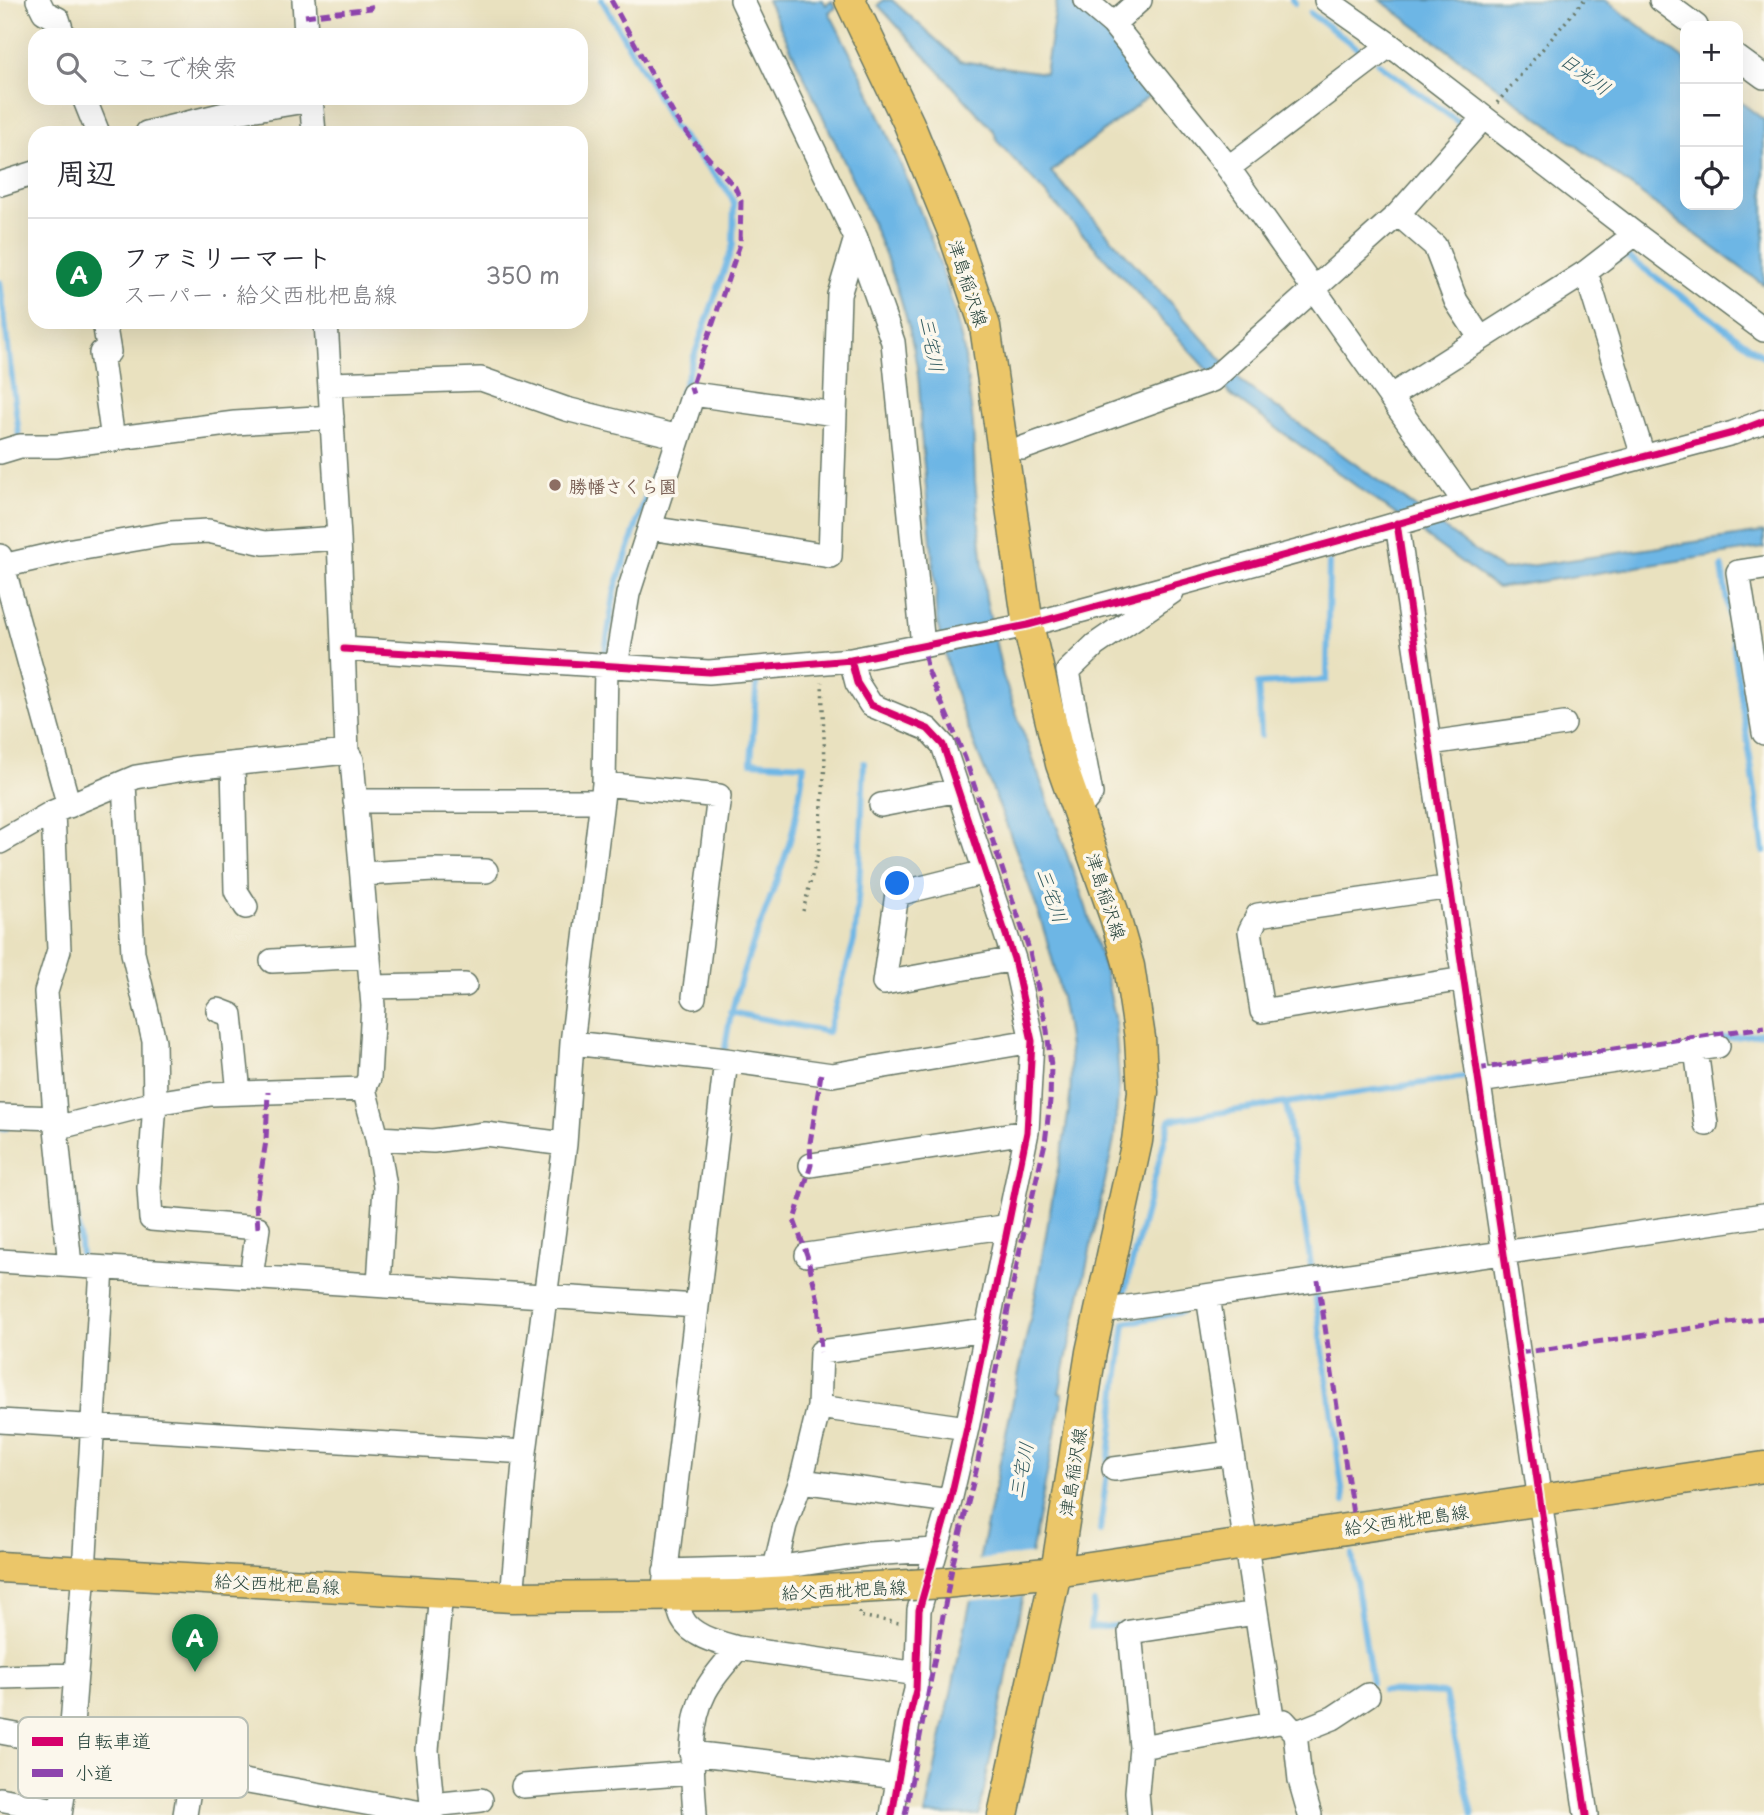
<!DOCTYPE html>
<html lang="ja">
<meta charset="utf-8">
<style>
:root{--surface:#fff;--page:#f2f2f3;--text:#2b2b33;--muted:#7c7c81;--line:#e1e1e2;--accent:#0b8043}
body{margin:0;font-family:"Playpen Sans","Klee One",sans-serif;background:var(--page);color:var(--text)}
.controls{position:absolute;right:21px;top:21px;display:grid;overflow:hidden;border-radius:14px;box-shadow:0 7px 28px #0002}
.controls button{width:63px;height:63px;display:grid;place-items:center;padding:0;border:0;border-bottom:2px solid var(--line);background:var(--surface);color:var(--text);font:35px sans-serif}
.you{position:absolute;left:898px;top:884px;width:24px;height:24px;margin:-18px;border:5px solid #fff;border-radius:50%;background:#1a73e8;box-shadow:0 0 0 10px #1a73e833}
.badge{display:grid;place-items:center;width:46px;height:46px;border-radius:50%;background:var(--accent);color:#fff;font-size:23px;font-weight:700}
.pin{position:absolute;translate:-50% -58px;filter:drop-shadow(0 2px 4px #0008)}
.pin::after{content:'';position:absolute;top:37px;width:24px;height:21px;background:inherit;clip-path:polygon(0 0,100% 0,50% 100%)}
.list{margin:0;padding:0;list-style:none}
h2{display:flex;justify-content:space-between;align-items:center;height:91px;margin:0;padding:0 28px;font-size:30px}
h2 small{font-size:23px;font-weight:400;color:var(--muted)}
.list li{display:grid;grid-template-columns:46px 1fr auto;gap:21px;align-items:center;box-sizing:border-box;height:112px;padding:0 28px;border-top:2px solid var(--line)}
.list b{display:block;font-size:26px;white-space:nowrap}
.list p{margin:0;font-size:23px;white-space:nowrap;color:var(--muted)}
.list em{font-size:23px;font-style:normal;color:var(--muted)}
.icon{flex:none;width:38px;height:38px;fill:none;stroke:currentColor;stroke-width:2;stroke-linecap:round;stroke-linejoin:round}
.map{position:relative;flex:none;width:1764px;height:1815px;overflow:hidden}
.search{position:absolute;background:var(--surface);box-shadow:0 7px 28px #0002;left:28px;top:28px;width:560px;height:77px;display:flex;align-items:center;gap:18px;box-sizing:border-box;padding:0 24px;border-radius:21px;color:var(--muted);font-size:26px}
.panel{position:absolute;background:var(--surface);box-shadow:0 7px 28px #0002;left:28px;top:126px;width:560px;height:203px;border-radius:21px}
.map>svg:first-child{display:block}
.water{fill:#6db6e5;stroke:#467a8c;stroke-width:2}
.pier{fill:#e9e1bf}
.lines{fill:none;stroke-linecap:round;stroke-linejoin:round}
.stream{stroke:#6db6e5;stroke-width:6}
.minor-casing{stroke:#667665;stroke-width:26}
.major-casing{stroke:#667665;stroke-width:33}
.path{stroke:#667665;stroke-width:3.5;stroke-dasharray:2 5;stroke-linecap:butt}
.minor{stroke:#fff;stroke-width:23}
.major{stroke:#ebc669;stroke-width:30}
.major-bridge-casing{stroke:#667665;stroke-width:33;stroke-linecap:butt}
.major-bridge{stroke:#ebc669;stroke-width:30}
.quiet{stroke:#8e44ad;stroke-width:5;stroke-dasharray:10 5;stroke-linecap:butt}
.cycleway-casing{stroke:#fbf7ec;stroke-width:11}
.cycleway{stroke:#d6006c;stroke-width:7}
.education-dot{fill:#8d6e63;stroke:#fbf7ec;stroke-width:2.5}
.labels{text-anchor:middle;dominant-baseline:central;stroke-width:7;stroke-linejoin:round;paint-order:stroke}
.street-label{font-size:18px;fill:#1f3d34;stroke:#fbf7ec}
.education-label{font-size:18px;font-weight:bold;fill:#785e54;stroke:#fbf7ec;text-anchor:start}
.water-label{font-size:19px;font-style:italic;fill:#325b60;stroke:#fbf7ec}
.key{fill:#fbf7ec;stroke:#b9bfb5;stroke-width:2}
.key-label{font-size:19px;fill:#1f3d34}
</style>
<div class="map">
<svg width="1764" height="1815" viewBox="0 0 1764 1815">
<rect width="100%" height="100%" fill="#fbf7ec"/>
<filter id="ink" filterUnits="userSpaceOnUse"><feTurbulence type="fractalNoise" baseFrequency=".0143" numOctaves="2"/><feDisplacementMap in="SourceGraphic" scale="14" xChannelSelector="R" yChannelSelector="G"/><feConvolveMatrix kernelMatrix="1 2 1 2 8 2 1 2 1" color-interpolation-filters="sRGB"/></filter>
<filter id="wash" filterUnits="userSpaceOnUse"><feTurbulence type="fractalNoise" baseFrequency=".00686" numOctaves="4" result="noise"/><feDisplacementMap in="SourceGraphic" scale="28" xChannelSelector="R" yChannelSelector="G"/><feGaussianBlur stdDeviation="1.57" result="paint"/><feColorMatrix in="noise" values="0 0 0 0 0 0 0 0 0 0 0 0 0 0 0 0 0 1.4 0 .05"/><feComposite in="paint" operator="in"/></filter>
<g filter="url(#wash)">
<rect width="100%" height="100%" fill="#e9e1bf"/>
<path class="water" d="M 767,0 L 823,0 L 826,5 L 832,1 L 836,8 L 829,12 L 865,82 L 912,191 L 938,257 L 955,313 L 964,351 L 973,424 L 975,481 L 986,599 L 1003,676 L 1086,907 L 1105,972 L 1115,1017 L 1119,1083 L 1114,1140 L 1059,1393 L 1063,1394 L 979,1815 L 925,1815 C 961,1642 1000,1469 1035,1296 C 1042,1259 1048,1221 1055,1184 C 1063,1142 1074,1102 1070,1059 C 1062,966 1028,879 994,793 C 975,746 955,700 944,650 C 939,632 934,613 936,594 L 920,423 C 925,330 873,222 834,140 C 812,93 790,46 767,0 Z
M 883,0 L 892,0 L 960,61 L 1045,73 L 1057,0 L 1070,0 L 1088,18 L 1101,27 L 1150,95 L 1051,172 L 1244,384 L 1502,570 L 1764,532 L 1764,548 L 1497,588 L 1231,395 L 997,141 L 994,131 L 878,5 Z
M 1380,0 L 1605,0 L 1685,60 L 1685,205 L 1738,205 L 1738,100 L 1764,120 L 1764,285 Z"/>
<path class="pier" d="M 1036,1554 L 1028,1595 L 966,1601 L 976,1560 Z"/>
<g class="lines">
<path class="stream" d="M 602,0 L 654,90 L 672,125 L 729,192 L 734,204 L 733,245 L 669,428
M 1292,0 L 1295,3
M 1310,13 L 1367,55
M 1378,63 L 1465,127
M 1617,260 L 1627,256 L 1764,357
M 0,282 L 19,435
M 1722,567 L 1764,852
M 605,652 L 615,590 L 665,438
M 1261,736 L 1258,684 L 1327,680 L 1329,563
M 730,1012 L 828,1032 L 854,941 L 859,888 L 864,763
M 1720,1039 L 1764,1033
M 725,1048 C 734,977 768,913 789,844 C 797,818 800,792 804,765 L 751,762 L 757,677
M 1286,1103 L 1312,1272
M 0,1128 L 6,1128
M 75,1198 L 81,1255
M 1315,1293 L 1344,1502
M 1123,1297 L 1170,1120 L 1464,1077
M 1100,1531 L 1125,1323 L 1181,1312
M 1352,1555 L 1372,1683
M 1094,1603 L 1090,1628 L 1125,1625
M 1383,1691 L 1445,1694 L 1472,1815"/>
</g>
</g>
<g filter="url(#ink)">
<g class="lines">
<g class="minor-casing">
<path id="minor" d="M 38,0 L 44,12 L 58,19 L 63,35
M 304,0 L 306,35
M 742,0 L 856,238 L 893,342 L 923,646
M 1085,0 L 1113,24 L 1224,162 L 1466,504
M 1326,0 L 1390,45 L 1635,234 L 1764,330
M 1661,0 L 1696,26
M 1113,24 L 1140,0
M 1738,58 L 1764,77
M 84,98 L 98,133
M 311,98 L 314,133
M 147,133 L 225,114 L 311,100
M 1228,168 L 1390,45
M 0,184 L 35,173
M 1398,214 L 1435,246 L 1456,301 L 1481,339
M 1586,272 L 1643,456
M 104,322 L 109,352 L 101,353 L 113,440
M 326,322 L 339,538 L 347,752 L 352,760 L 373,1006 L 369,1078 L 364,1089 L 377,1138 L 385,1187 L 379,1284
M 331,384 L 481,379 L 566,409 L 679,437
M 1391,396 L 1586,272 L 1635,234
M 1023,448 L 1212,380 L 1398,214 L 1483,118
M 0,452 L 20,446 L 56,446 L 235,423 L 332,417
M 1397,523 L 1586,1815
M 650,528 L 830,556 L 835,414
M 0,556 L 69,806
M 3,566 L 72,550 L 171,533 L 208,531 L 264,543 L 339,538
M 1764,568 L 1738,572 L 1764,733
M 344,649 L 709,672 L 851,660 L 1028,625 L 1341,540 L 1466,504 L 1733,433 L 1764,421
M 851,660 L 857,683 L 871,705 L 928,729 L 943,745 L 1014,959 L 1032,1041 L 1027,1132 L 967,1428 L 950,1501 L 919,1610 L 916,1690 L 909,1718 L 892,1815
M 616,666 L 628,594 L 693,394 L 835,414 L 839,295 L 856,238
M 1430,743 L 1564,724
M 233,764 L 236,891 L 246,907
M 124,783 L 133,953 L 154,1041 L 155,1103 L 149,1187 L 151,1219 L 258,1228 L 251,1277
M 604,784 L 719,796 L 694,997
M 355,801 L 602,801
M 881,805 L 959,790
M 1078,810 L 1091,794 L 1068,671 L 1095,645 L 1172,592
M 53,812 L 59,950 L 46,992 L 56,1128 L 70,1265
M 0,842 L 53,812 L 136,777 L 191,768 L 347,752
M 985,872 L 897,894 L 884,983 L 1014,959
M 362,874 L 434,870 L 486,871
M 1451,887 L 1258,915 L 1250,931 L 1262,1011 L 1464,979
M 272,961 L 369,956
M 371,987 L 465,985
M 218,1010 L 231,1015 L 239,1093
M 572,1043 L 726,1060 L 663,1595
M 1696,1050 L 1706,1124
M 726,1060 L 832,1075 L 1032,1041
M 1479,1081 L 1718,1046
M 0,1116 L 55,1118
M 56,1128 L 155,1103 L 211,1094 L 364,1089
M 377,1138 L 433,1141 L 485,1134 L 565,1144
M 811,1165 L 1027,1132
M 807,1255 L 1010,1226
M 0,1261 L 697,1306
M 1208,1296 L 1273,1723
M 1101,1311 L 1764,1215
M 819,1407 L 821,1352 L 986,1330
M 0,1421 L 525,1452
M 1114,1469 L 1231,1453
M 801,1481 L 950,1501
M 775,1568 L 868,1554 L 935,1550
M 665,1571 L 775,1568 L 785,1525 L 801,1481 L 819,1407 L 967,1428
M 676,1595 C 678,1602 679,1611 682,1618 C 691,1637 720,1643 738,1648
M 512,1597 L 525,1452 L 565,1144 L 572,1043 L 604,784 L 606,666
M 0,1677 L 76,1675
M 0,1732 L 71,1745
M 1295,1733 L 1333,1718 L 1368,1695
M 1141,1747 L 1284,1721 L 1295,1733 L 1300,1780 L 1310,1815
M 70,1750 L 433,1815
M 691,1753 L 898,1777
M 523,1786 L 692,1773
M 0,1799 L 60,1811
M 432,1805 L 481,1800
M 60,1815 L 70,1750 L 84,1571 L 102,1268
M 185,1815 L 192,1771
M 433,1815 L 427,1750 L 441,1592
M 695,1815 C 693,1776 686,1728 705,1692 C 713,1676 727,1662 738,1648 L 918,1674
M 1139,1815 L 1137,1792 L 1141,1747 L 1130,1632 L 1256,1613"/>
</g>
<g class="major-casing">
<path id="major" d="M 850,0 L 909,124 L 952,229 L 985,326 L 1028,625 L 1061,764 L 1115,917 L 1129,966 L 1140,1038 L 1143,1092 L 1137,1141 L 1091,1352 L 1056,1572 L 1003,1815
M 0,1567 L 512,1597 L 738,1595 L 911,1585
M 944,1583 L 1056,1572 L 1764,1467"/>
</g>
<path class="path" d="M 1497,103 L 1584,0
M 803,911 L 819,849 L 825,763 L 822,682
M 859,1612 L 859,1616 L 899,1623"/>
<use href="#minor" class="minor"/>
<use href="#major" class="major"/>
<g class="major-bridge-casing">
<path id="major-bridge" d="M 911,1585 L 944,1583"/>
</g>
<use href="#major-bridge" class="major-bridge"/>
<path class="quiet" d="M 611,0 L 675,117 L 692,140 L 735,187 L 741,201 L 740,244 L 691,388 L 693,394
M 305,16 L 371,8 L 369,0
M 1477,1069 L 1764,1027
M 821,1074 L 810,1143 L 811,1165 L 794,1220 L 807,1255 L 818,1300 L 821,1352
M 258,1228 L 256,1203 L 266,1141 L 268,1092
M 1318,1280 L 1355,1527
M 1519,1353 L 1764,1318
M 905,1815 L 953,1563 L 976,1471 L 1020,1249 L 1045,1143 L 1050,1101 L 1051,1066 L 1047,1030 L 1030,952 L 965,758 L 928,671 L 923,646"/>
<g class="cycleway-casing">
<path id="cycleway" d="M 1397,523 L 1586,1815
M 344,649 L 709,672 L 851,660 L 1028,625 L 1341,540 L 1466,504 L 1733,433 L 1764,421
M 851,660 L 857,683 L 871,705 L 928,729 L 943,745 L 1014,959 L 1032,1041 L 1027,1132 L 967,1428 L 950,1501 L 919,1610 L 916,1690 L 909,1718 L 892,1815"/>
</g>
<use href="#cycleway" class="cycleway"/>
</g>
</g>
<circle class="education-dot" cx="555" cy="485" r="7"/>
<g class="labels">
<g class="street-label">
<text transform="translate(969 283) rotate(72)">津島稲沢線</text>
<text transform="translate(1107 896) rotate(72)">津島稲沢線</text>
<text transform="translate(1072 1472) rotate(-81)">津島稲沢線</text>
<text transform="translate(1406 1519) rotate(-8)">給父西枇杷島線</text>
<text transform="translate(277 1583) rotate(3)">給父西枇杷島線</text>
<text transform="translate(844 1589) rotate(-3)">給父西枇杷島線</text>
</g>
<g class="education-label">
<text x="569" y="485">勝幡さくら園</text>
</g>
<g class="water-label">
<text transform="translate(1586 73) rotate(36)">日光川</text>
<text transform="translate(933 344) rotate(79)">三宅川</text>
<text transform="translate(1053 895) rotate(71)">三宅川</text>
<text transform="translate(1020 1470) rotate(-79)">三宅川</text>
</g>
</g>
<rect x="18" y="1717" width="230" height="81" rx="10" class="key"/>
<rect x="32" y="1737" width="31" height="9" fill="#d6006c"/>
<rect x="32" y="1769" width="31" height="8" fill="#8e44ad"/>
<g class="key-label">
<text x="75" y="1748">自転車道</text>
<text x="75" y="1780">小道</text>
</g>
</svg>
<div class="controls">
<button>+</button>
<button>−</button>
<button><svg class="icon" aria-label="locate" viewBox="0 0 24 24"><circle cx="12" cy="12" r="6"/><path d="M12 2v4M12 18v4M2 12h4M18 12h4"/></svg></button>
</div>
<div class="you"></div>
<div class="pin badge" style="left:195px;top:1672px">A</div>
<div class="search"><svg class="icon" aria-label="search" viewBox="0 0 24 24"><circle cx="10" cy="10" r="6"/><path d="M15 15l6 6"/></svg>ここで検索</div>
<section class="panel">
<h2>周辺<small></small></h2>
<ul class="list">
<li><span class="badge">A</span><div><b>ファミリーマート</b><p>スーパー · 給父西枇杷島線</p></div><em>350 m</em></li>
</ul>
</section>
</div>
